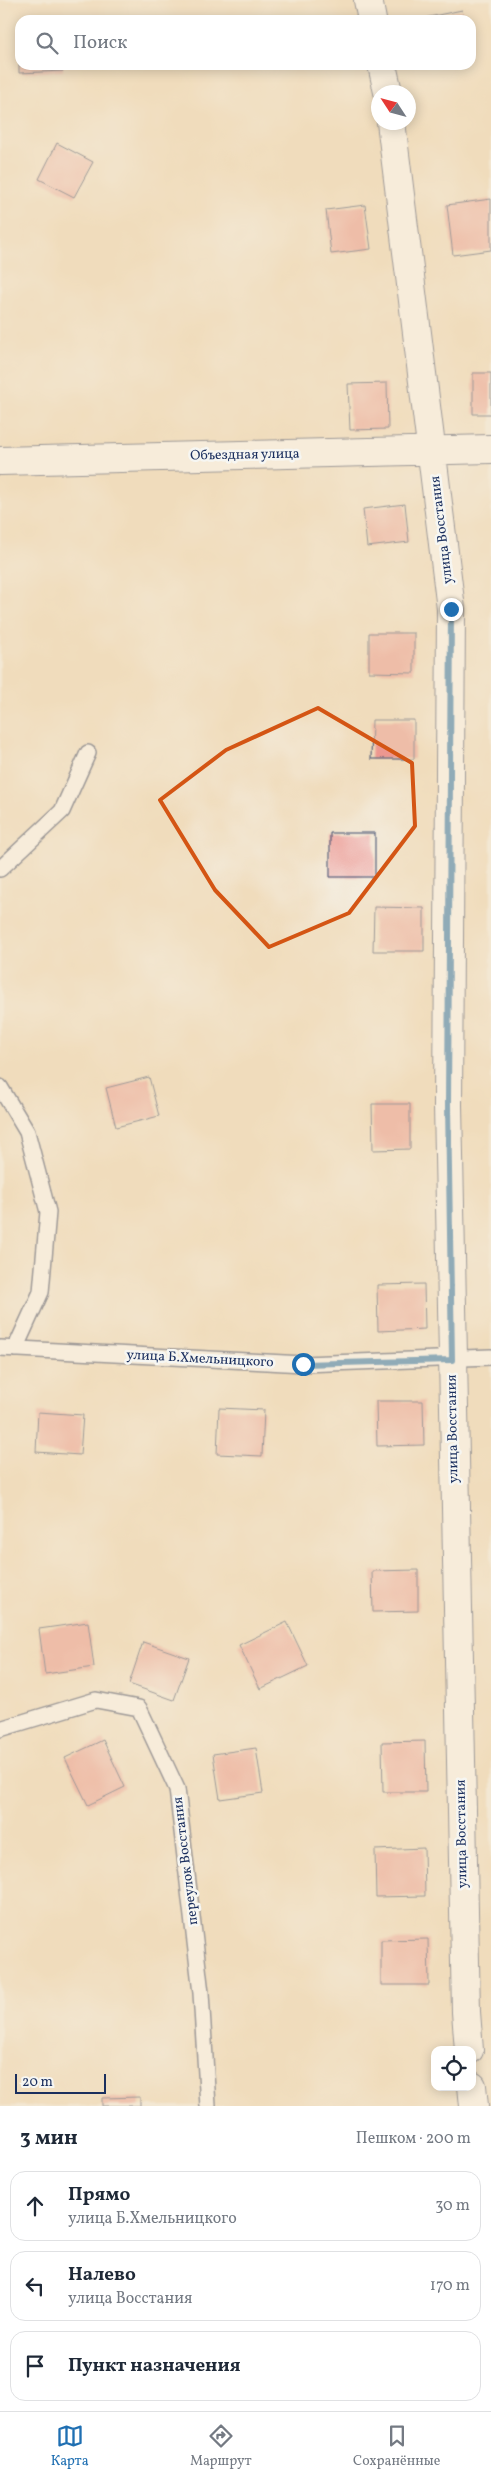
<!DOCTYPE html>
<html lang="ru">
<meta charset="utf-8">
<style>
:root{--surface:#fff;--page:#f6f6f7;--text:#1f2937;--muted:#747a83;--line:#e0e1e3;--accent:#1f6fb2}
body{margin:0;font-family:Vollkorn,serif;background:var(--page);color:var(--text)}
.controls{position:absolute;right:15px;bottom:15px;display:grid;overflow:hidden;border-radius:10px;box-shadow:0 2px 12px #0003}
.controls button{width:45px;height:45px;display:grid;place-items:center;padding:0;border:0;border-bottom:1px solid var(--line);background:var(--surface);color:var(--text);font:25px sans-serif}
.compass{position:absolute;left:371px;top:85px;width:45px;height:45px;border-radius:50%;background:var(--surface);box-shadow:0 2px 12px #0003;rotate:306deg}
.scale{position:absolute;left:15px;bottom:12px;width:91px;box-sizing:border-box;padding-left:5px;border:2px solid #1b2f5e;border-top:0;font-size:14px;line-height:18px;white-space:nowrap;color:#1b2f5e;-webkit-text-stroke:4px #f6f6f2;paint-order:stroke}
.stop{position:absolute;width:15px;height:15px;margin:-11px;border:4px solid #1f6fb2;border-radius:50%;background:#fff}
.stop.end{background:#1f6fb2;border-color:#fff;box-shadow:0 1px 5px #0008}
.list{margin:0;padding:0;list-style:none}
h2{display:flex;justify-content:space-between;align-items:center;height:65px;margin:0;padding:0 20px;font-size:21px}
h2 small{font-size:16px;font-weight:400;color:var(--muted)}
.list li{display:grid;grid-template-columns:32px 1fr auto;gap:15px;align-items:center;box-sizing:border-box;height:70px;margin:0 10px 10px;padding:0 10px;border:1px solid var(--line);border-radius:15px}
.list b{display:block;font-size:19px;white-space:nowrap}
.list p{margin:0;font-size:16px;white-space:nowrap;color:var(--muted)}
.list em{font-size:16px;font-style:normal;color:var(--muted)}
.icon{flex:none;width:28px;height:28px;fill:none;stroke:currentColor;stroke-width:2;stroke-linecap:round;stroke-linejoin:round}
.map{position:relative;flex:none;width:491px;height:2106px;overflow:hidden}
.search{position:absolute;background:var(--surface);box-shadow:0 2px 12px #0003;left:15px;right:15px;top:15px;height:55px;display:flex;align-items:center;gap:12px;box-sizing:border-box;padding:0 18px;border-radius:15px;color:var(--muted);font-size:19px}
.sheet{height:305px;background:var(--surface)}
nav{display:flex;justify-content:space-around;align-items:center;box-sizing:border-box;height:70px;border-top:1px solid var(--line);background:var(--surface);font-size:14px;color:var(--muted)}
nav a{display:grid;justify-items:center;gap:2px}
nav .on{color:var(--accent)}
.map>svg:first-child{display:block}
.building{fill:#ec9790}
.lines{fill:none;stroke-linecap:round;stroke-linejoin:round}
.lane-casing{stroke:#3b496c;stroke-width:18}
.street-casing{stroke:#3b496c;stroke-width:30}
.lane{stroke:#fff;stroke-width:15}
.street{stroke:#fff;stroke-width:28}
.route{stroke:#1f6fb2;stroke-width:6}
.marked{fill:none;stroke:#d45514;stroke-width:4;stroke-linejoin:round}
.labels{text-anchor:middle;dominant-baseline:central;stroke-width:5;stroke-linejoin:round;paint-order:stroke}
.street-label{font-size:14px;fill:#1b2f5e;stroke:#f6f6f2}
</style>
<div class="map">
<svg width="491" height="2106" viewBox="0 0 491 2106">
<rect width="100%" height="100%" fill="#f6f6f2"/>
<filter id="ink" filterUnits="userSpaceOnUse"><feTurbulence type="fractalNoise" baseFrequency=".02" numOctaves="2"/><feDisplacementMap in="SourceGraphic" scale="10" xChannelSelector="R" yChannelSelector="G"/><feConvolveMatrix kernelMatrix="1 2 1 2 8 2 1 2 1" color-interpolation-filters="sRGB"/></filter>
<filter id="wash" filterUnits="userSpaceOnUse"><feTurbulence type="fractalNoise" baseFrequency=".0096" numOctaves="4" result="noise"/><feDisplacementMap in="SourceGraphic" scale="20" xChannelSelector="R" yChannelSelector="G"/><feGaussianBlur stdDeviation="1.12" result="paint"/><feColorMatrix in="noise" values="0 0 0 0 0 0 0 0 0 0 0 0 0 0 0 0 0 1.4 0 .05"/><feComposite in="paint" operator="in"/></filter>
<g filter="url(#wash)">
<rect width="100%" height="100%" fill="#f0dcbc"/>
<g id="blocks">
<path class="building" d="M 462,10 L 464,20 L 419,20 L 419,19 Z
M 18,30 L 20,30 L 20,51 L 18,51 Z
M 19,65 L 63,65 L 63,71 L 19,73 Z
M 57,143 L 93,162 L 74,197 L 39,179 Z
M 491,199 L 491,250 L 453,255 L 447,205 Z
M 365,205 L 371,249 L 331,254 L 326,210 Z
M 473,373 L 491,373 L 491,414 L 473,414 Z
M 387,383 L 388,429 L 350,430 L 348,384 Z
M 405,504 L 409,542 L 367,547 L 363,509 Z
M 369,633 L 414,633 L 414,673 L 369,672 Z
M 372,720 L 414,720 L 414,759 L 371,759 Z
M 330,833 L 375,833 L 375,877 L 330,877 Z
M 374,907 L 424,908 L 424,951 L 373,951 Z
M 149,1077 L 159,1116 L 116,1127 L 106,1088 Z
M 372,1104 L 410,1104 L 410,1149 L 373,1150 Z
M 424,1284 L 425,1329 L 378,1331 L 377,1285 Z
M 376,1401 L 423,1401 L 424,1445 L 377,1446 Z
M 219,1408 L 264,1410 L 262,1456 L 217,1454 Z
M 38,1412 L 83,1415 L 80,1455 L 36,1452 Z
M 418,1570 L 418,1611 L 373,1612 L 372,1571 Z
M 88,1622 L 94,1667 L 45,1674 L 39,1629 Z
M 287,1622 L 308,1666 L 260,1689 L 239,1645 Z
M 143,1642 L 189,1658 L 174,1700 L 129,1684 Z
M 103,1740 L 125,1787 L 88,1805 L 65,1758 Z
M 425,1741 L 426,1792 L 383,1792 L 382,1742 Z
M 256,1748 L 263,1793 L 220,1799 L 213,1754 Z
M 424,1848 L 425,1896 L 376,1897 L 375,1850 Z
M 428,1939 L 429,1985 L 381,1985 L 381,1940 Z
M 140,2097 L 140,2106 L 102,2106 L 102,2098 Z"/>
</g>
</g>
<g filter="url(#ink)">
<use href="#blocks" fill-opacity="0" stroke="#3b496c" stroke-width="1"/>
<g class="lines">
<g class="lane-casing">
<path id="lane" d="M 0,869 L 62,811 L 88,753
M 0,1087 L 27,1132 L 48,1212 L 41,1292 L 15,1349
M 0,1348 L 303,1364 L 491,1357
M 0,1729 L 96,1700 L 139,1708 L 177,1789 L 201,1993 L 208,2106"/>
</g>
<g class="street-casing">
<path id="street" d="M 368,0 L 372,20
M 382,65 L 388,92
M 391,122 L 451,609 L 448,1105 L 466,2012 L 469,2050
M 0,461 L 491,449
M 472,2086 L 474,2106"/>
</g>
<use href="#lane" class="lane"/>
<use href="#street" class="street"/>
</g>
</g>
<g class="lines" filter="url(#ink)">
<path class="route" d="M 303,1364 L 452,1360 L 448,1105 L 451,609"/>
</g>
<path d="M0 0H491V2106H0ZM 318,708 L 412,763 L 415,826 L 349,913 L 269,947 L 215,890 L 160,800 L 226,750 Z" fill="#f0dcbc" fill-opacity=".55" fill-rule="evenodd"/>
<path class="marked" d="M 318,708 L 412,763 L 415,826 L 349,913 L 269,947 L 215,890 L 160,800 L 226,750 Z"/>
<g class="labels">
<g class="street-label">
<text transform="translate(245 455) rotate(-1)">Объездная улица</text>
<text transform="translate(442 530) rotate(-97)">улица Восстания</text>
<text transform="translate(200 1359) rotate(3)">улица Б.Хмельницкого</text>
<text transform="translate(453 1429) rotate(-91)">улица Восстания</text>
<text transform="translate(462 1834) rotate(-91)">улица Восстания</text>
<text transform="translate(186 1861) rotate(-97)">переулок Восстания</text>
</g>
</g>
</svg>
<div class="controls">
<button><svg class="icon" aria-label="locate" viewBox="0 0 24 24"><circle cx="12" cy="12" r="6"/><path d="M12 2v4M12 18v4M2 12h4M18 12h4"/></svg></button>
</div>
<svg class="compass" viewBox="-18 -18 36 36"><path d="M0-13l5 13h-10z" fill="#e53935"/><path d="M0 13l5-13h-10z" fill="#747a83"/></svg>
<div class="scale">20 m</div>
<div class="stop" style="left:303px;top:1364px"></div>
<div class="stop end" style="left:451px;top:609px"></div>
<div class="search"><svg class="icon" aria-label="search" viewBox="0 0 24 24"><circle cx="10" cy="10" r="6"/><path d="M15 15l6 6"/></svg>Поиск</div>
</div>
<section class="sheet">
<h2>3 мин<small>Пешком · 200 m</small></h2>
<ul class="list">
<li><svg class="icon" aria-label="ahead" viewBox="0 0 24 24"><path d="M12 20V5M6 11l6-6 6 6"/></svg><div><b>Прямо</b><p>улица Б.Хмельницкого</p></div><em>30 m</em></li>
<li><svg class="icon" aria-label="left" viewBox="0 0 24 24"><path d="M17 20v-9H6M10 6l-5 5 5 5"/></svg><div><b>Налево</b><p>улица Восстания</p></div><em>170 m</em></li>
<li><svg class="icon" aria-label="arrive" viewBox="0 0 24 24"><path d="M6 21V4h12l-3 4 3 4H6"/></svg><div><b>Пункт назначения</b></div></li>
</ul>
</section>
<nav>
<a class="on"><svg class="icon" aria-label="map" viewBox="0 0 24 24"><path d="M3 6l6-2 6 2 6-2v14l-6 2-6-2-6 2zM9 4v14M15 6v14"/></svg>Карта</a>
<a><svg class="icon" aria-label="directions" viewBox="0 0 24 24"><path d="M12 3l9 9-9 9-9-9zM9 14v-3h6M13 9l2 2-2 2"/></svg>Маршрут</a>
<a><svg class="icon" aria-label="saved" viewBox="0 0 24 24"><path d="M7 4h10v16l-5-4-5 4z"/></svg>Сохранённые</a>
</nav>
